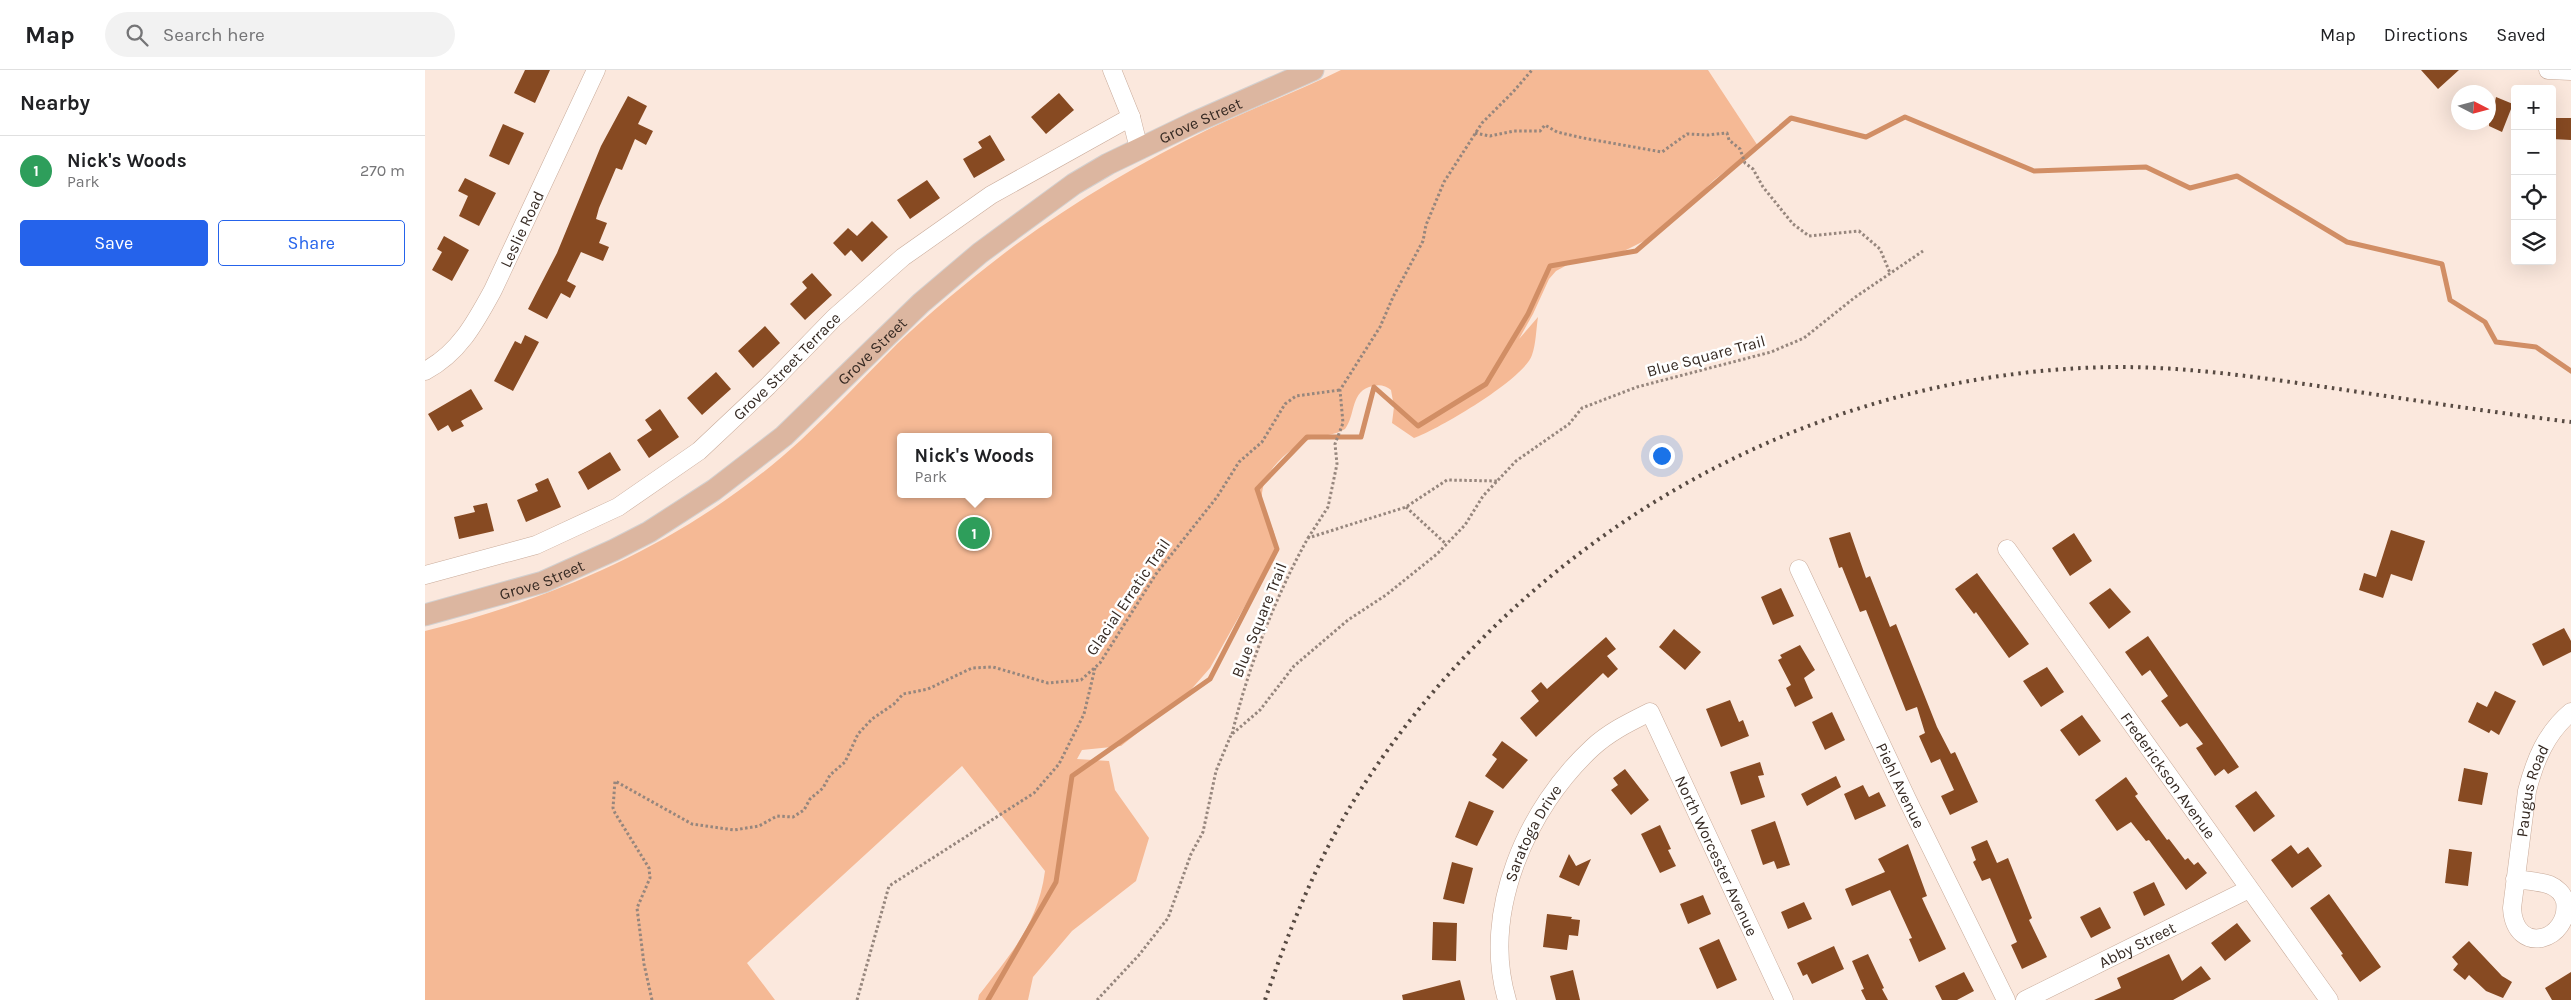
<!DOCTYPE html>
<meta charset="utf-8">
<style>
:root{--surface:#fff;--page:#f2f2f2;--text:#202124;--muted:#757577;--line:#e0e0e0;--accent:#2563eb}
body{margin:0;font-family:Karla,sans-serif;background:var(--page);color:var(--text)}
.controls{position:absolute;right:15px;top:15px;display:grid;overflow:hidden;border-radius:5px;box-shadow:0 5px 20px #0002}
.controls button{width:45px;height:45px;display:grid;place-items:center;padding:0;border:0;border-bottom:1px solid var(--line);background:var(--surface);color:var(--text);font:25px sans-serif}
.compass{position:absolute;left:2026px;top:15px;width:45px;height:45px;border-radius:50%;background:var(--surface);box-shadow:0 5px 20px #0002;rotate:96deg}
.you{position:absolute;left:1236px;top:385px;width:18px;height:18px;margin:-12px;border:4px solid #fff;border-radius:50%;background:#1a73e8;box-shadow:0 0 0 8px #1a73e833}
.badge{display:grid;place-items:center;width:32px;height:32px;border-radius:50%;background:var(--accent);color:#fff;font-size:16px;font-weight:700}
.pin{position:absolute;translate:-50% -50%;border:2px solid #fff;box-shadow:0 1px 5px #0006}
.popup{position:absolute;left:472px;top:363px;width:155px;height:65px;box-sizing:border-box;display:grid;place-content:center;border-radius:5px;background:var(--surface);filter:drop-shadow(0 1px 4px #0005);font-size:16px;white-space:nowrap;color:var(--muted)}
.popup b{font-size:19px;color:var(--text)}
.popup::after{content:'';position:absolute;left:50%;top:100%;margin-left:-10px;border:10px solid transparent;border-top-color:var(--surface)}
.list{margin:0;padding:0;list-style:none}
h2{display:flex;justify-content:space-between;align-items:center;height:65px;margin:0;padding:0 20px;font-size:21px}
h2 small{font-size:16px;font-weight:400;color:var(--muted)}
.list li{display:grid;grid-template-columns:32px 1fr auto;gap:15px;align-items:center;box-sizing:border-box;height:70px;padding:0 20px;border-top:1px solid var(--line)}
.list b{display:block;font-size:19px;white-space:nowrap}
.list p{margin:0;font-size:16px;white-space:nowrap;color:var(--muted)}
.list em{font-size:16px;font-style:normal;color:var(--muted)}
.actions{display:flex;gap:10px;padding:15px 20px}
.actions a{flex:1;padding:11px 0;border:1px solid var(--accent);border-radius:5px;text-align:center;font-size:18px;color:var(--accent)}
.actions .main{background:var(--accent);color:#fff}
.icon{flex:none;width:28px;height:28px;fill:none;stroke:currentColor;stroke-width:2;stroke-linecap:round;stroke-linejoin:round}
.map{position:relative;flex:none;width:2146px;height:930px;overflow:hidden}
header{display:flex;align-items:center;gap:30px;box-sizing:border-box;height:70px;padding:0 25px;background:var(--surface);border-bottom:1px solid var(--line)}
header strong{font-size:24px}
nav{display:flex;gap:28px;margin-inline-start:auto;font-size:18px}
.search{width:350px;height:45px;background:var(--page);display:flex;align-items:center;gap:12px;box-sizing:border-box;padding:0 18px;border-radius:28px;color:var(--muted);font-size:19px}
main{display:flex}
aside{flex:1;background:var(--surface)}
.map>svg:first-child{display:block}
.green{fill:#f5b995;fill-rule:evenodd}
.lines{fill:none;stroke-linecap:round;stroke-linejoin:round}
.stream{stroke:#d18e65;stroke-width:5}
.building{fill:#874a22}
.minor-casing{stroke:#c8aa99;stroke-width:19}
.major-casing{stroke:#d3d0cf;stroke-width:23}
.path{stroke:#96867d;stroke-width:3;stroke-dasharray:2.5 2.5;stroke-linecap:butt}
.minor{stroke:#fff;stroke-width:18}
.major{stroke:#dcb6a0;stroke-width:21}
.rail{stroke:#574a42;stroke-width:4;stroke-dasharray:2.5 5;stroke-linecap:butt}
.labels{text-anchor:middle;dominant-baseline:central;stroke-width:5;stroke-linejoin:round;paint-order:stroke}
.street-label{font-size:16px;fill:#362a23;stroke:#fff}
</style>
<header>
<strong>Map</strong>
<div class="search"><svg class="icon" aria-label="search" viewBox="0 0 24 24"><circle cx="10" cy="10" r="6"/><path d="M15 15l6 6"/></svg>Search here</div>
<nav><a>Map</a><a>Directions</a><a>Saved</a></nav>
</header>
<main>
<aside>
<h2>Nearby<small></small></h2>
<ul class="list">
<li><span class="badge" style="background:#2e9e5b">1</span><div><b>Nick's Woods</b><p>Park</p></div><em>270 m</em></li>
</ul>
<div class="actions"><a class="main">Save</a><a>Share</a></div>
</aside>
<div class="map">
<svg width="2146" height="930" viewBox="0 0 2146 930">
<rect width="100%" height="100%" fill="#fbe8dd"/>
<path class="green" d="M 916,0 L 1283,0 L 1333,76 L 1289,110 L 1243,155 L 1227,167 L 1185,188 L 1144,194 L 1131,201 L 1124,209 L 1108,244 L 1094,269 L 1113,247 C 1111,260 1111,274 1107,285 C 1099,309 1014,359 989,368 L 967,353 L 969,337 L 966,320 C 961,316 955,314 948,316 C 925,320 931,345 920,359 C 909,366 895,365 883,370 C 860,381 831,407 838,435 C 843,458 855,458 848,486 L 785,598 L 763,623 L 696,676 L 657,680 L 652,689 L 684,691 L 690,720 L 724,768 L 711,811 L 647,861 L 608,907 L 603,930 L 553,930 L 554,925 C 585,884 613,855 620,801 L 537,696 L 322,893 L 350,930 L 0,930 L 0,561 C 139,526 269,468 376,370 C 409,339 440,306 472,274 C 507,241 543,211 581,182 C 645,134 714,93 786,58 C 829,38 873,21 916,0 ZM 475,367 L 623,367 L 623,424 L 475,424 Z"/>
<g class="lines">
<path class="stream" d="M 563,930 L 631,812 L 647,706 L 785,609 L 852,479 L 832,419 L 882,367 L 936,367 L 949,317 L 993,356 L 1061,314 L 1103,244 L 1125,196 L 1211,181 L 1366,48 L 1441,67 L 1480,47 L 1609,101 L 1721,97 L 1765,118 L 1812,106 L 1922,172 L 2017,194 L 2025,230 L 2060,252 L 2071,272 L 2111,277 L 2146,301"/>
</g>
<path class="building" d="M 100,0 L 125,0 L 110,33 L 89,23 Z
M 1996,0 L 2034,0 L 2013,19 Z
M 634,23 L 649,40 L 621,64 L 606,47 Z
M 203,26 L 222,36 L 213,54 L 228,61 L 221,75 L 210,69 L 197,100 L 191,98 L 174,138 L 171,149 L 182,153 L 174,173 L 184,177 L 178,191 L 156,182 L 142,211 L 151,216 L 145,228 L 136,223 L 122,249 L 103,239 L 132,183 L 176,76 Z
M 2071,27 L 2088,34 L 2077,62 L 2064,56 L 2064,29 L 2070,32 Z
M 2127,48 L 2146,48 L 2146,70 L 2127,69 Z
M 78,54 L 99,63 L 84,95 L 64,86 Z
M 565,65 L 580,90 L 549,108 L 538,89 L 557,78 L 553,72 Z
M 40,108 L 71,123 L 54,156 L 34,146 L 43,126 L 33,121 Z
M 502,110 L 515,128 L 485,149 L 472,130 Z
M 447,151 L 463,167 L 437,192 L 426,180 L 420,186 L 408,173 L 423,158 L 432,166 Z
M 19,166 L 44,180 L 27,211 L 7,200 L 17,182 L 12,179 Z
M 387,203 L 407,225 L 380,250 L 365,234 L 382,218 L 377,212 Z
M 340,256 L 355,273 L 328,298 L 313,281 Z
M 100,265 L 114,272 L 88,321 L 69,311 L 90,271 L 96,274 Z
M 291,302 L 306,319 L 277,345 L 262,328 Z
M 46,319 L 58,339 L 36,351 L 39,356 L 27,362 L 23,355 L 13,361 L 3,344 Z
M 235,339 L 254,367 L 224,388 L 212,370 L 227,360 L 220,350 Z
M 185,382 L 196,400 L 163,420 L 153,402 Z
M 123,408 L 136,437 L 101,452 L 92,430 L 113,421 L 110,414 Z
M 62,433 L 69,461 L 34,469 L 29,447 L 50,442 L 48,436 Z
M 1966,460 L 2000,471 L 1987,511 L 1966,504 L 1958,528 L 1934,520 L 1939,503 L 1951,507 Z
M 1425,462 L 1441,508 L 1445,506 L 1465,557 L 1471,554 L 1512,657 L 1526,684 L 1506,693 L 1494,666 L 1500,663 L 1492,637 L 1481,641 L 1441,540 L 1435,542 L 1417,497 L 1414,498 L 1404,468 Z
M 1649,463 L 1667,491 L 1645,506 L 1627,478 Z
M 1552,503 L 1604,574 L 1584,588 L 1551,542 L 1549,544 L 1530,519 Z
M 1356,518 L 1369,546 L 1348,555 L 1336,527 Z
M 1685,518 L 1706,542 L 1684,559 L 1664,533 Z
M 2139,558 L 2146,571 L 2146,582 L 2118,596 L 2107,574 Z
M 1249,559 L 1276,582 L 1260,600 L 1234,577 Z
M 1723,566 L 1814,697 L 1803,704 L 1799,699 L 1790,706 L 1771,678 L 1778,674 L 1762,653 L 1755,657 L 1736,631 L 1743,626 L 1725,600 L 1717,606 L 1700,582 Z
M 1181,567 L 1191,579 L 1182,586 L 1193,599 L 1183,608 L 1178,603 L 1111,667 L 1095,648 L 1114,631 L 1106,621 L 1116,612 L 1122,619 Z
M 1375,575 L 1390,600 L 1379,608 L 1388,628 L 1370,637 L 1361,618 L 1366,615 L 1353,590 L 1357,588 L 1355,585 Z
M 1622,597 L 1639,622 L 1616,637 L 1598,611 Z
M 2070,621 L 2091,631 L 2074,665 L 2066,660 L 2064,663 L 2043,652 L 2052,632 L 2062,637 Z
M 1305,630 L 1314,652 L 1318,650 L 1324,666 L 1296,677 L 1281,639 Z
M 1407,642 L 1420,670 L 1400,680 L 1387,652 Z
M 1657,645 L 1676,671 L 1654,686 L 1635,660 Z
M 1077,671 L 1103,690 L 1078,719 L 1060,706 L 1072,689 L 1067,685 Z
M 1530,682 L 1553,732 L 1525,745 L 1516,726 L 1529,720 L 1515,689 Z
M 1335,692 L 1339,705 L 1333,706 L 1340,727 L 1316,735 L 1305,702 Z
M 2039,698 L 2063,703 L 2057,735 L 2033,731 Z
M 1200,699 L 1224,730 L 1206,745 L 1186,720 L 1193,715 L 1188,708 Z
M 1411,706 L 1416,717 L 1382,736 L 1376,724 Z
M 1701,707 L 1713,724 L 1710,726 L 1742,770 L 1744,769 L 1760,790 L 1763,788 L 1769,795 L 1773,792 L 1782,803 L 1761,820 L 1724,770 L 1721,771 L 1706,752 L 1692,761 L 1670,730 Z
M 1438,715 L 1444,727 L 1454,722 L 1461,736 L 1430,750 L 1419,724 Z
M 1831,721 L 1850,746 L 1829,762 L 1810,736 Z
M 1044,731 L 1069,741 L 1052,776 L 1030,767 Z
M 1350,751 L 1365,795 L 1352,799 L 1349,791 L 1338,795 L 1326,760 Z
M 1235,755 L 1246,779 L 1243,780 L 1251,796 L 1235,803 L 1216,764 Z
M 1562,770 L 1572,793 L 1583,788 L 1607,848 L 1604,850 L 1622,887 L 1597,899 L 1586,875 L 1592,872 L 1565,808 L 1557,811 L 1548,792 L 1551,790 L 1546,777 Z
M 1483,774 L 1502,826 L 1497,828 L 1501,837 L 1521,879 L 1494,892 L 1484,869 L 1487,868 L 1465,820 L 1427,836 L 1420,819 L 1460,802 L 1453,789 Z
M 1866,775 L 1873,784 L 1883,777 L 1897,796 L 1867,818 L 1846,790 Z
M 2024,779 L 2047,782 L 2043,816 L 2020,813 Z
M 1144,784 L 1151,796 L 1166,789 L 1154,816 L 1134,807 Z
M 1027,792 L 1048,798 L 1039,834 L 1018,829 Z
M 1729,812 L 1740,835 L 1719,846 L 1708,822 Z
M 1904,824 L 1956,897 L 1935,912 L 1916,885 L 1918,884 L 1885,838 Z
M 1278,825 L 1286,844 L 1263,854 L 1255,834 Z
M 1379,832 L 1387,849 L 1363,859 L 1356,842 Z
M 1675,837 L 1686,858 L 1666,868 L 1655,847 Z
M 1122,844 L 1147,847 L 1146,849 L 1155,850 L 1153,866 L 1144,865 L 1142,880 L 1118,877 Z
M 1008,852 L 1032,853 L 1031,891 L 1007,890 Z
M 1812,853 L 1826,871 L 1800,891 L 1786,873 Z
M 1294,869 L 1312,910 L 1292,919 L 1274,878 Z
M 2044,871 L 2077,906 L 2087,912 L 2078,928 L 2061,921 L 2044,905 L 2040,910 L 2028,900 L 2033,894 L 2027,887 Z
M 1409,876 L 1419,899 L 1387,914 L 1382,904 L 1378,906 L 1372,893 Z
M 1443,884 L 1459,918 L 1457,919 L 1463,930 L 1441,930 L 1436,920 L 1439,919 L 1427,891 Z
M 1744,884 L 1757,911 L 1776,896 L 1786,909 L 1748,930 L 1669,930 L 1696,918 L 1692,908 Z
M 1148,900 L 1155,930 L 1131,930 L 1125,906 Z
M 1539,902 L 1549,921 L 1532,930 L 1517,930 L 1510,916 Z
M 2146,902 L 2146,930 L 2127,930 L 2120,918 Z
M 1035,910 L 1040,930 L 978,930 L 977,925 Z"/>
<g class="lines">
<g class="minor-casing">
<g id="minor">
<path d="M 687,0 L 706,47 L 714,79"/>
<path d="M 2123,0 L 2146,1"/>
<path id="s1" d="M 0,301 C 34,283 50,253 68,220 L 171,0"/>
<path id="s2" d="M 1582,479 L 1904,930"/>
<path id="s3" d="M 1374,499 L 1482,729 L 1581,930"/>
<path id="s4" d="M 0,505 L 111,475 L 193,437 L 274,381 L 343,316 L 409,248 L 478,187 L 566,125 L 706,47"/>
<path id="s5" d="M 2090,809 C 2102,811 2114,811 2125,815 C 2132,818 2138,824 2140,831 C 2146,870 2090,888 2087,838 L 2102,721 C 2110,690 2121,663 2146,642"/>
<path id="s6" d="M 1082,930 C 1056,842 1102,738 1167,678 C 1184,662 1205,652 1225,642 L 1359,930"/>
<path id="s7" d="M 1600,930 L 1824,819"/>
</g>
</g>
<g class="major-casing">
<g id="major">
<path id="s8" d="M 0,545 L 118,512 L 189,480 L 224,462 L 289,420 L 359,366 L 496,233 L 555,183 L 649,114 L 683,94 L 768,53 L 888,0"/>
</g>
</g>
<path class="path" d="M 1050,63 L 1065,66 L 1089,61 L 1115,61 L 1120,55 L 1132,62 L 1158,68 L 1237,82 L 1262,64 L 1283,65 L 1302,63 L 1304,70 L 1315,79 L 1320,93 L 1328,99 L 1338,117 L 1368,154 L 1384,166 L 1434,161 L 1455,179 L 1465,203
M 981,437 L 1021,474
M 883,468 L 903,437 L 912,394 L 910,374 L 918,353 L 915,320 L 955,257 L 968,227 L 998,171 L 1001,155 L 1019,112 L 1057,53 L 1088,22 L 1107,0
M 807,664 C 823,598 850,527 883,468 L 981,437 L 1022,410 L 1072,411
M 227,930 L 219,894 L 212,838 L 225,808 L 224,798 L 190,743 L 188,738 L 190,711 L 267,754 L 309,760 L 334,756 L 352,746 L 368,747 L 379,740 L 385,729 L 398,718 L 405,705 L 420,692 L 433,664 L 447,649 L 469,634 L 478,624 L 503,619 L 547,598 L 568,597 L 623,613 L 656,610 L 675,593 L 731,504 L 792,427 L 814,392 L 837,372 L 860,334 L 871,326 L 915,320
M 432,930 L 464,816 L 609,723 L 634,694 L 659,644 L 670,598
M 672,930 L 714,885 L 743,848 L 766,784 L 778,762 L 791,701 L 806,665 L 835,640 L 869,596 L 923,550 L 961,525 L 1012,484 L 1040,455 L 1058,426 L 1091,391 L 1144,354 L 1157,338 L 1212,317 L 1346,282 L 1379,268 L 1429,228 L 1498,181"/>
<use href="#minor" class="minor"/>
<use href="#major" class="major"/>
<path class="rail" d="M 840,930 C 866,854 896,780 940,713 C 1106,460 1391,299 1694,297 C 1763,297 1832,307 1900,317 C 1982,329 2064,342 2146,352"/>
</g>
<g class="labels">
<g class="street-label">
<text stroke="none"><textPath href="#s8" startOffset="932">Grove Street</textPath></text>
<text stroke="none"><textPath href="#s1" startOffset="175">Leslie Road</textPath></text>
<text stroke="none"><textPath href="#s8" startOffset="528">Grove Street</textPath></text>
<text transform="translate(1281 286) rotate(-15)">Blue Square Trail</text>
<text stroke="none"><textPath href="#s4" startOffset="426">Grove Street Terrace</textPath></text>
<text stroke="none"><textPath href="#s8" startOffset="122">Grove Street</textPath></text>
<text transform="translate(703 527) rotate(-56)">Glacial Erratic Trail</text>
<text transform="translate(834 550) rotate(-68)">Blue Square Trail</text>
<text stroke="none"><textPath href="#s2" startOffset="278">Frederickson Avenue</textPath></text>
<text stroke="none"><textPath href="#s3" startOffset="239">Piehl Avenue</textPath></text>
<text stroke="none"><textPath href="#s5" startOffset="274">Paugus Road</textPath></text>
<text stroke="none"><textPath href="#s6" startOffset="174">Saratoga Drive</textPath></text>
<text stroke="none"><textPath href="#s6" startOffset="506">North Worcester Avenue</textPath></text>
<text stroke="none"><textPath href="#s7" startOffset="125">Abby Street</textPath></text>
</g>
</g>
</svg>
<div class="controls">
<button>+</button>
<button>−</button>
<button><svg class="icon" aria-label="locate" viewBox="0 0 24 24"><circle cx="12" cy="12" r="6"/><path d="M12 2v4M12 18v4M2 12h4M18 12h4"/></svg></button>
<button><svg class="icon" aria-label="layers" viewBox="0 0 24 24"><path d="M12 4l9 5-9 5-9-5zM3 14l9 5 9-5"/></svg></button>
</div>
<svg class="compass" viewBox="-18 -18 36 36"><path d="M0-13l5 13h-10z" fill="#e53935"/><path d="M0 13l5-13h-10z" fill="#757577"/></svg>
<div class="you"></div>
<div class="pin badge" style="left:549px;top:463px;background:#2e9e5b">1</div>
<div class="popup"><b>Nick's Woods</b>Park</div>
</div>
</main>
